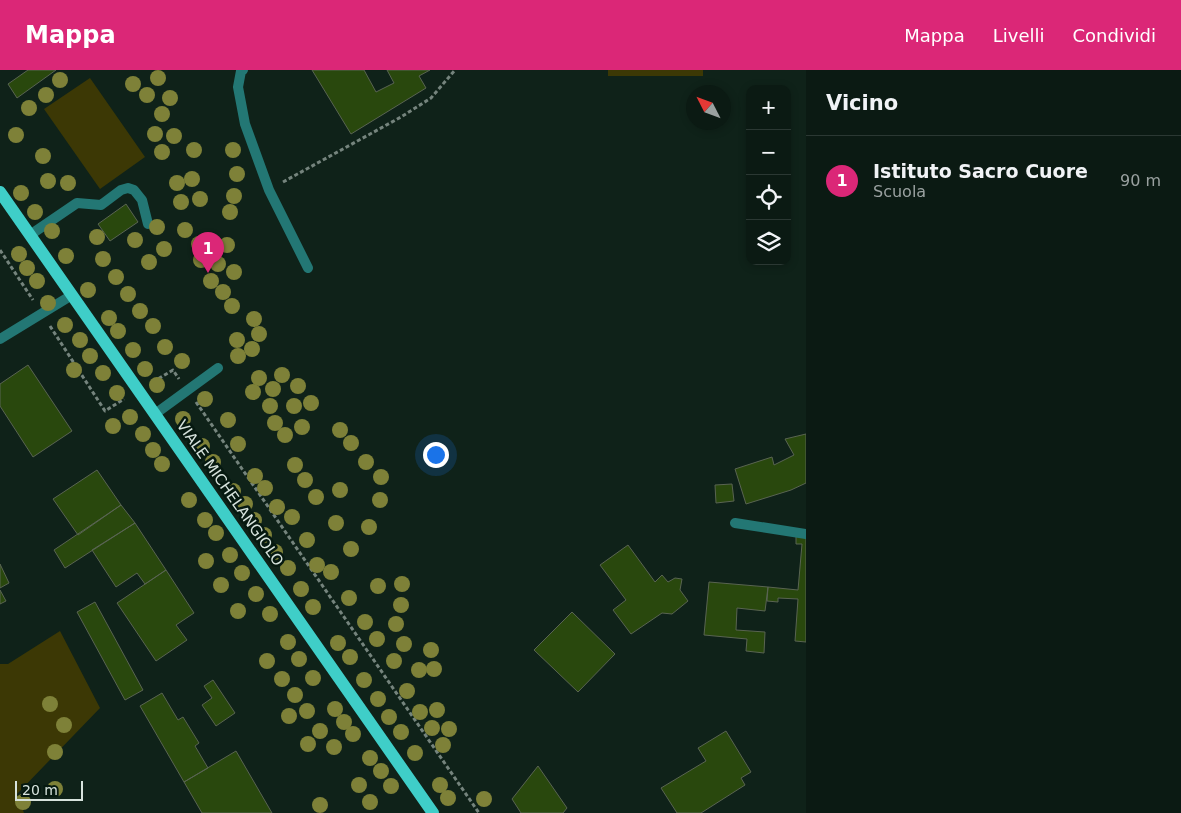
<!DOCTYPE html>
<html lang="it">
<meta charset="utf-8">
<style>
:root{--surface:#0b1a13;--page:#192721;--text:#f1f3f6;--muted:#9aa1a0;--line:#2b3833;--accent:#db2777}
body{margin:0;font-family:"DejaVu Sans",sans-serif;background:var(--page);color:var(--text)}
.controls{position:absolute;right:15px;top:15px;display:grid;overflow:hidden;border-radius:10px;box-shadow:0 2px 8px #0003}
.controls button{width:45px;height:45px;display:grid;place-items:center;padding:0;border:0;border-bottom:1px solid var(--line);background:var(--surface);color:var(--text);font:25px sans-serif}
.compass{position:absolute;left:686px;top:15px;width:45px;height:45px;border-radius:50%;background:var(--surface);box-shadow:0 2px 8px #0003;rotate:312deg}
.scale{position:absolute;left:15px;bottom:12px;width:68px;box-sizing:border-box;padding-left:5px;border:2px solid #d7e3dd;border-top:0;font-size:14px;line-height:18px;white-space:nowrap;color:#d7e3dd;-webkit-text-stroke:4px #061910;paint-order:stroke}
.you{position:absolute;left:435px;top:384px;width:18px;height:18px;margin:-12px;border:4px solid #fff;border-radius:50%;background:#1a73e8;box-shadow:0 0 0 8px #1a73e833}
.badge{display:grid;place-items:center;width:32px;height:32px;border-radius:50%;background:var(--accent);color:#fff;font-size:16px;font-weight:700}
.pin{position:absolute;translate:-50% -41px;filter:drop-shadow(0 1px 2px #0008)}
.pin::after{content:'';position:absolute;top:26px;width:18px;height:15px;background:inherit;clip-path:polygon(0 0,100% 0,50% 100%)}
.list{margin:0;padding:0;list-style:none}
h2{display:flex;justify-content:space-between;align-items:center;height:65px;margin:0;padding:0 20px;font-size:21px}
h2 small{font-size:16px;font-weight:400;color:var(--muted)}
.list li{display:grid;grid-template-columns:32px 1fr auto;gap:15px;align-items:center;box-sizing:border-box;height:90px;padding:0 20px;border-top:1px solid var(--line)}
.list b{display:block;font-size:19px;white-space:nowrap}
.list p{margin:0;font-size:16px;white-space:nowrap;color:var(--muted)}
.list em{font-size:16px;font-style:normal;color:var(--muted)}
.icon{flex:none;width:28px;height:28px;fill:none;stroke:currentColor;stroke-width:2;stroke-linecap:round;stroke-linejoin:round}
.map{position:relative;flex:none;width:806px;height:743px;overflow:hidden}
header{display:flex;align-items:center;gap:30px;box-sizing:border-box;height:70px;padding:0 25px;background:var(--accent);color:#fff}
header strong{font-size:24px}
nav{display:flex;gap:28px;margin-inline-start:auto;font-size:18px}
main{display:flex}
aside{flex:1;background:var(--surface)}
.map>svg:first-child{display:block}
.green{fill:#3c3805}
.building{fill:#29480d;stroke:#596452}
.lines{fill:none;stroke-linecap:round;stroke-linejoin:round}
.path{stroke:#75847d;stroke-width:3;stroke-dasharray:4 2.5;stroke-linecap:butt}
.service{stroke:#237774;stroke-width:10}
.minor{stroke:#237774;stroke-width:10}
.primary{stroke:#3fcec8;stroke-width:12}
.tree{fill:#7e8138}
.labels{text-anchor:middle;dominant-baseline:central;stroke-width:5;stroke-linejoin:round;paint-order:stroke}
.street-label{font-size:15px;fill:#d7e3dd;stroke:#061910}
</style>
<header>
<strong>Mappa</strong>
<nav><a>Mappa</a><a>Livelli</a><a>Condividi</a></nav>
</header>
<main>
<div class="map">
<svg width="806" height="743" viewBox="0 0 806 743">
<rect width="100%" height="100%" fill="#0f2219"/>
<path class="green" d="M 608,0 L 703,0 L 703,6 L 608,6 Z
M 90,8 L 145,87 L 100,119 L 44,39 Z
M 60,561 L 100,638 L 17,724 L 24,743 L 0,743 L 0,594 L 8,594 Z"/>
<path class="building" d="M 28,0 L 56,0 L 17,28 L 8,14 Z
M 312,0 L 364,0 L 376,22 L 394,13 L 387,0 L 430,0 L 419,6 L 426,18 L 351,64 Z
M 126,134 L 138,152 L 110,171 L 98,154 Z
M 28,295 L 72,361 L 33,387 L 0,336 L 0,314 Z
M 806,364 L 806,413 L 791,420 L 746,434 L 735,399 L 772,387 L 774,395 L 794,385 L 785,369 Z
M 97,400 L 121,435 L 78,465 L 53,429 Z
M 732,414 L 734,431 L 716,433 L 715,415 Z
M 121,435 L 135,453 L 65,498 L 54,480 Z
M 135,453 L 166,500 L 145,514 L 137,503 L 116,517 L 92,480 Z
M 796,466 L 806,467 L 806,572 L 795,571 L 798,529 L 778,528 L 778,532 L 767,531 L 768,517 L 798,520 L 802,474 L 796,474 Z
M 628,475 L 655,512 L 662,505 L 668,512 L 675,508 L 682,509 L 680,520 L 688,531 L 672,544 L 662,543 L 631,564 L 613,540 L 626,530 L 600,495 Z
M 0,494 L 9,513 L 0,518 Z
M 166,500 L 194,543 L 176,555 L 187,570 L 156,591 L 117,533 Z
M 709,512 L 768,517 L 765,541 L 737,538 L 736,560 L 765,562 L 764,583 L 746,581 L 747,569 L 704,565 Z
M 0,520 L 6,531 L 0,534 Z
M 95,532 L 143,620 L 125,630 L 77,542 Z
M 572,542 L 615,584 L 578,622 L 534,580 Z
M 213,610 L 235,643 L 216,656 L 202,635 L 212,628 L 204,616 Z
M 162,623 L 178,650 L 183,647 L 199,673 L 195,676 L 208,698 L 184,712 L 140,636 Z
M 726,661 L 751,702 L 741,708 L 745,715 L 701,743 L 677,743 L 661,718 L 706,691 L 698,678 Z
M 236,681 L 272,743 L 202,743 L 184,712 Z
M 538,696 L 567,738 L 563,743 L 521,743 L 512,729 Z"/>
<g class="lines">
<path class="path" d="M 283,112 L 401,47 L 431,28 L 455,0
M 0,180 L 33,230
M 50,256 L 105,341 L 124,329
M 153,312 L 173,300 L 179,309
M 196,332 L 479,743"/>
<path class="service" d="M 243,0 L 241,1 L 238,17 L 245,54 L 269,120 L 308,198
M 30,165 L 77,133 L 101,135 L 121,120 L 128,118 L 134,120 L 142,130 L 148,154
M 0,269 L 72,225
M 155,344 L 218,298"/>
<path class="minor" d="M 735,453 L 806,464"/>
<path class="primary" d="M 0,122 L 433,743"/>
</g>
<g class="tree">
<circle cx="158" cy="8" r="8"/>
<circle cx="60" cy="10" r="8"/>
<circle cx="133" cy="14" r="8"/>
<circle cx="46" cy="25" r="8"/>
<circle cx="147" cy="25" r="8"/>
<circle cx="170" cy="28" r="8"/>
<circle cx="29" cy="38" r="8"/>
<circle cx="162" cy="44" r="8"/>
<circle cx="155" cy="64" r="8"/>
<circle cx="16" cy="65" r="8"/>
<circle cx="174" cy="66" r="8"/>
<circle cx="194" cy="80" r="8"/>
<circle cx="233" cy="80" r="8"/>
<circle cx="162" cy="82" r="8"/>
<circle cx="43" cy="86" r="8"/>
<circle cx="237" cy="104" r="8"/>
<circle cx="192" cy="109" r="8"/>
<circle cx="48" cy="111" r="8"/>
<circle cx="68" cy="113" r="8"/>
<circle cx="177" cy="113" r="8"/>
<circle cx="21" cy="123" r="8"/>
<circle cx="234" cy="126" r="8"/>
<circle cx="200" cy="129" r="8"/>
<circle cx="181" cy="132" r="8"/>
<circle cx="35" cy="142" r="8"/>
<circle cx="230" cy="142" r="8"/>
<circle cx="157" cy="157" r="8"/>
<circle cx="185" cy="160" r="8"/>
<circle cx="52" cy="161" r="8"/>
<circle cx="97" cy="167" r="8"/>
<circle cx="135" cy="170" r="8"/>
<circle cx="199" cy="174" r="8"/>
<circle cx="227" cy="175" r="8"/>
<circle cx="164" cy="179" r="8"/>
<circle cx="19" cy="184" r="8"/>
<circle cx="66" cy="186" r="8"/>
<circle cx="103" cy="189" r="8"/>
<circle cx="201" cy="190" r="8"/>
<circle cx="149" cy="192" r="8"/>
<circle cx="218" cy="194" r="8"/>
<circle cx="27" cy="198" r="8"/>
<circle cx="234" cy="202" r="8"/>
<circle cx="116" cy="207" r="8"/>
<circle cx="37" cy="211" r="8"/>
<circle cx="211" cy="211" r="8"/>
<circle cx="88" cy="220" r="8"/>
<circle cx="223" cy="222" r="8"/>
<circle cx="128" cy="224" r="8"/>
<circle cx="48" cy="233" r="8"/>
<circle cx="232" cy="236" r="8"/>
<circle cx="140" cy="241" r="8"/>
<circle cx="109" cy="248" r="8"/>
<circle cx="254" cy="249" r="8"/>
<circle cx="65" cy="255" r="8"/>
<circle cx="153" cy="256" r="8"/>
<circle cx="118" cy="261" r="8"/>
<circle cx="259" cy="264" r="8"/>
<circle cx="80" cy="270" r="8"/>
<circle cx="237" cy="270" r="8"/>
<circle cx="165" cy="277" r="8"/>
<circle cx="252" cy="279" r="8"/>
<circle cx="133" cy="280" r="8"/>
<circle cx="90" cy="286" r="8"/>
<circle cx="238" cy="286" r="8"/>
<circle cx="182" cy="291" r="8"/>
<circle cx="145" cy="299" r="8"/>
<circle cx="74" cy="300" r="8"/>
<circle cx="103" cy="303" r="8"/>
<circle cx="282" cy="305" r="8"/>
<circle cx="259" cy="308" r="8"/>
<circle cx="157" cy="315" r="8"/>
<circle cx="298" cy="316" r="8"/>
<circle cx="273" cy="319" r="8"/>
<circle cx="253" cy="322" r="8"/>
<circle cx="117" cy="323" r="8"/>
<circle cx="205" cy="329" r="8"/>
<circle cx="311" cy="333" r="8"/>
<circle cx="270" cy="336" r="8"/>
<circle cx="294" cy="336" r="8"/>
<circle cx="130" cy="347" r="8"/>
<circle cx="183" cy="349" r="8"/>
<circle cx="228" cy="350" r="8"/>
<circle cx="275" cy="353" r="8"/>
<circle cx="113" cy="356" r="8"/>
<circle cx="302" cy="357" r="8"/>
<circle cx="340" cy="360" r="8"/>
<circle cx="143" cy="364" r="8"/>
<circle cx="285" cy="365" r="8"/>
<circle cx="351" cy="373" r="8"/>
<circle cx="238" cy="374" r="8"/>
<circle cx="202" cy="376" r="8"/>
<circle cx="153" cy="380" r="8"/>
<circle cx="213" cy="392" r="8"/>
<circle cx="366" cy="392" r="8"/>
<circle cx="162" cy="394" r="8"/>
<circle cx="295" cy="395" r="8"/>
<circle cx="255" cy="406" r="8"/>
<circle cx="381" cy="407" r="8"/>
<circle cx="305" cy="410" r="8"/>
<circle cx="265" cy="418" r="8"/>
<circle cx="340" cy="420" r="8"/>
<circle cx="233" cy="421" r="8"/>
<circle cx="316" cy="427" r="8"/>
<circle cx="189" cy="430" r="8"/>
<circle cx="380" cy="430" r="8"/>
<circle cx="245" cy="434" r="8"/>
<circle cx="277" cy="437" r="8"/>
<circle cx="292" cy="447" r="8"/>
<circle cx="205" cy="450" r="8"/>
<circle cx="254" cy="450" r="8"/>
<circle cx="336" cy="453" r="8"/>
<circle cx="369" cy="457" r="8"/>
<circle cx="216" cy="463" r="8"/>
<circle cx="264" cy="465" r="8"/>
<circle cx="307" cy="470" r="8"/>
<circle cx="351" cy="479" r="8"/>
<circle cx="275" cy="482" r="8"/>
<circle cx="230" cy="485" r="8"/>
<circle cx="206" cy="491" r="8"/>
<circle cx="317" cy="495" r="8"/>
<circle cx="288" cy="498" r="8"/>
<circle cx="331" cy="502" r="8"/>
<circle cx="242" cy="503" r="8"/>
<circle cx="402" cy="514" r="8"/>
<circle cx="221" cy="515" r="8"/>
<circle cx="378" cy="516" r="8"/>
<circle cx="301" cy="519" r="8"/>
<circle cx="256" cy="524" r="8"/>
<circle cx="349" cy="528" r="8"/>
<circle cx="401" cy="535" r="8"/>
<circle cx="313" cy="537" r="8"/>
<circle cx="238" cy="541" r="8"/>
<circle cx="270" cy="544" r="8"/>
<circle cx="365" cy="552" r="8"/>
<circle cx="396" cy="554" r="8"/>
<circle cx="377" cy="569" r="8"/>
<circle cx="288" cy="572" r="8"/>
<circle cx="338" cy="573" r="8"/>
<circle cx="404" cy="574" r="8"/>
<circle cx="431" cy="580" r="8"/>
<circle cx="350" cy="587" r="8"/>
<circle cx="299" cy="589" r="8"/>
<circle cx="267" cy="591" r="8"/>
<circle cx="394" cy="591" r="8"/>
<circle cx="434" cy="599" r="8"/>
<circle cx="419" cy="600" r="8"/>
<circle cx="313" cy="608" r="8"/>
<circle cx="282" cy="609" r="8"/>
<circle cx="364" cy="610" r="8"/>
<circle cx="407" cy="621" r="8"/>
<circle cx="295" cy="625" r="8"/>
<circle cx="378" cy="629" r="8"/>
<circle cx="50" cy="634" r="8"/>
<circle cx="335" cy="639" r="8"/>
<circle cx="437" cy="640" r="8"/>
<circle cx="307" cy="641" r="8"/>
<circle cx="420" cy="642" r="8"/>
<circle cx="289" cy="646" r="8"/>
<circle cx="389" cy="647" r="8"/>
<circle cx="344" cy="652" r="8"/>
<circle cx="64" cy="655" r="8"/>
<circle cx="432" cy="658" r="8"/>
<circle cx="449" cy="659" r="8"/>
<circle cx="320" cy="661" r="8"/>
<circle cx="401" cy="662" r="8"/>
<circle cx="353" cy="664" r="8"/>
<circle cx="308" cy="674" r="8"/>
<circle cx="443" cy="675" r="8"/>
<circle cx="334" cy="677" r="8"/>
<circle cx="55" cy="682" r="8"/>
<circle cx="415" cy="683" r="8"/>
<circle cx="370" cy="688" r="8"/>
<circle cx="381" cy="701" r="8"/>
<circle cx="359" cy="715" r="8"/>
<circle cx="440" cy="715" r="8"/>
<circle cx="391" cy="716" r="8"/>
<circle cx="55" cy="719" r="8"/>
<circle cx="448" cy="728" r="8"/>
<circle cx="484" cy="729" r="8"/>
<circle cx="23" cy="732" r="8"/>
<circle cx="370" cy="732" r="8"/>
<circle cx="320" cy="735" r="8"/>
</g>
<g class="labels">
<g class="street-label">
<text transform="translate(230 423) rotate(55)">VIALE MICHELANGIOLO</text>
</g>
</g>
</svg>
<div class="controls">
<button>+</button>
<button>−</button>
<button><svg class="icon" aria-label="locate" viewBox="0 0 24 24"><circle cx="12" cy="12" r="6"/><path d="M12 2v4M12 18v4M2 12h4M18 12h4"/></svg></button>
<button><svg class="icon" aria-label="layers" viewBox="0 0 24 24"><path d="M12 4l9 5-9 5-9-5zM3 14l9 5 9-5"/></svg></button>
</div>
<svg class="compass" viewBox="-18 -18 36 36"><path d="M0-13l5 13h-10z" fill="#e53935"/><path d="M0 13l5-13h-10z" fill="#9aa1a0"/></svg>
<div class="scale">20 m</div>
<div class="you"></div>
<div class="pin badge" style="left:208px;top:203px">1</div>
</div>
<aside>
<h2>Vicino<small></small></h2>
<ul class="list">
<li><span class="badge">1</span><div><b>Istituto Sacro Cuore</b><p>Scuola</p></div><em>90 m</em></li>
</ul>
</aside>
</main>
